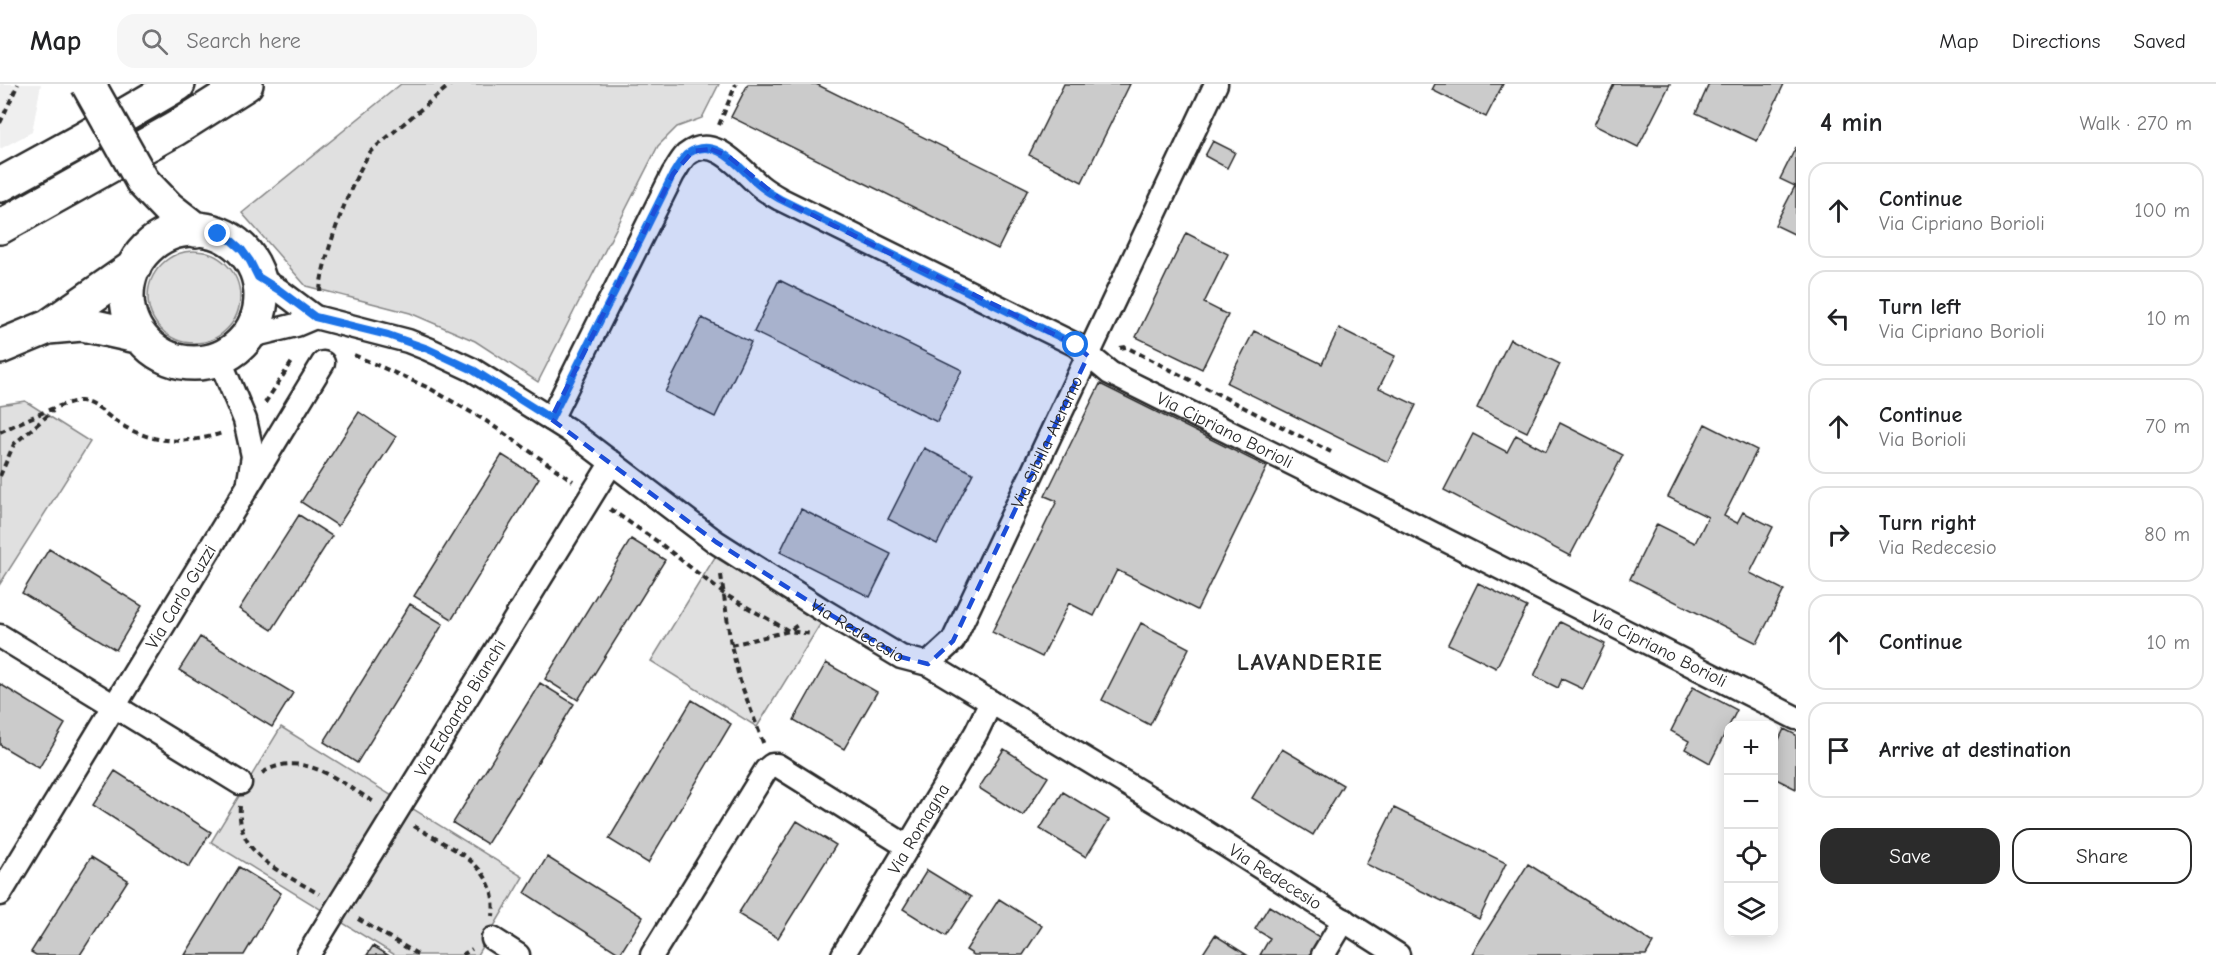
<!DOCTYPE html>
<meta charset="utf-8">
<style>
:root{--surface:#fff;--page:#f6f6f6;--text:#202124;--muted:#757577;--line:#e0e0e0;--accent:#2b2b2b}
body{margin:0;font-family:"Comic Neue",sans-serif;background:var(--page);color:var(--text)}
.controls{position:absolute;right:18px;bottom:18px;display:grid;overflow:hidden;border-radius:12px;box-shadow:0 3px 15px #0003}
.controls button{width:54px;height:54px;display:grid;place-items:center;padding:0;border:0;border-bottom:2px solid var(--line);background:var(--surface);color:var(--text);font:30px sans-serif}
.stop{position:absolute;width:18px;height:18px;margin:-14px;border:4px solid #1a73e8;border-radius:50%;background:#fff}
.stop.end{background:#1a73e8;border-color:#fff;box-shadow:0 2px 6px #0008}
.list{margin:0;padding:0;list-style:none}
h2{display:flex;justify-content:space-between;align-items:center;height:78px;margin:0;padding:0 24px;font-size:26px}
h2 small{font-size:20px;font-weight:400;color:var(--muted)}
.list li{display:grid;grid-template-columns:39px 1fr auto;gap:18px;align-items:center;box-sizing:border-box;height:96px;margin:0 12px 12px;padding:0 12px;border:2px solid var(--line);border-radius:18px}
.list b{display:block;font-size:22px;white-space:nowrap}
.list p{margin:0;font-size:20px;white-space:nowrap;color:var(--muted)}
.list em{font-size:20px;font-style:normal;color:var(--muted)}
.actions{display:flex;gap:12px;padding:18px 24px}
.actions a{flex:1;padding:14px 0;border:2px solid var(--accent);border-radius:18px;text-align:center;font-size:21px;color:var(--accent)}
.actions .main{background:var(--accent);color:#fff}
.icon{flex:none;width:33px;height:33px;fill:none;stroke:currentColor;stroke-width:2;stroke-linecap:round;stroke-linejoin:round}
.map{position:relative;flex:none;width:1796px;height:871px;overflow:hidden}
header{display:flex;align-items:center;gap:36px;box-sizing:border-box;height:84px;padding:0 30px;background:var(--surface);border-bottom:2px solid var(--line)}
header strong{font-size:28px}
nav{display:flex;gap:33px;margin-inline-start:auto;font-size:21px}
.search{width:420px;height:54px;background:var(--page);display:flex;align-items:center;gap:15px;box-sizing:border-box;padding:0 21px;border-radius:18px;color:var(--muted);font-size:22px}
main{display:flex}
aside{flex:1;background:var(--surface)}
.map>svg:first-child{display:block}
.built{fill:#efefef}
.green{fill:#e0e0e0;stroke:#868686;stroke-width:1.5}
.building{fill:#cbcbcb;stroke:#2b2b2b;stroke-width:1.5}
.lines{fill:none;stroke-linecap:round;stroke-linejoin:round}
.street-casing{stroke:#2b2b2b;stroke-width:27}
.secondary-casing{stroke:#2b2b2b;stroke-width:38}
.highway-casing{stroke:#2b2b2b;stroke-width:38}
.path{stroke:#2b2b2b;stroke-width:4;stroke-dasharray:6 4.5;stroke-linecap:butt}
.street{stroke:#fff;stroke-width:22}
.secondary{stroke:#fff;stroke-width:33}
.highway{stroke:#fff;stroke-width:33}
.secondary-bridge-casing{stroke:#2b2b2b;stroke-width:38;stroke-linecap:butt}
.secondary-bridge{stroke:#fff;stroke-width:33}
.route{stroke:#1a73e8;stroke-width:8}
.marked{fill:#1d4ed8;fill-opacity:0.2;stroke:#1d4ed8;stroke-width:4.5;stroke-dasharray:12 8;stroke-linejoin:round}
.labels{text-anchor:middle;dominant-baseline:central;stroke-width:4.5;stroke-linejoin:round;paint-order:stroke}
.street-label{font-size:18px;fill:#2b2b2b;stroke:#fff}
.district-label{font-size:24px;font-weight:bold;letter-spacing:1.5px;fill:#2b2b2b;stroke:#fff}
</style>
<header>
<strong>Map</strong>
<div class="search"><svg class="icon" aria-label="search" viewBox="0 0 24 24"><circle cx="10" cy="10" r="6"/><path d="M15 15l6 6"/></svg>Search here</div>
<nav><a>Map</a><a>Directions</a><a>Saved</a></nav>
</header>
<main>
<div class="map">
<svg width="1796" height="871" viewBox="0 0 1796 871">
<rect width="100%" height="100%" fill="#fff"/>
<filter id="ink" filterUnits="userSpaceOnUse"><feTurbulence type="fractalNoise" baseFrequency=".0167" numOctaves="2"/><feDisplacementMap in="SourceGraphic" scale="12" xChannelSelector="R" yChannelSelector="G"/><feConvolveMatrix kernelMatrix="1 2 1 2 8 2 1 2 1" color-interpolation-filters="sRGB"/></filter>
<g filter="url(#ink)">
<path class="built" d="M 0,0 L 41,0 L 32,48 L 0,65 Z"/>
<path class="green" d="M 401,0 L 719,0 L 702,34 L 677,43 L 658,62 L 538,298 L 475,257 L 410,229 L 306,202 L 242,129 Z
M148 213a46 46 0 1 1 92 0a46 46 0 1 1-92 0Z
M 25,317 L 90,358 L 0,500 L 0,321 Z
M 715,473 L 821,539 L 757,643 L 651,577 Z
M 281,643 L 523,793 L 477,871 L 395,871 L 211,758 Z"/>
<path class="building" d="M 748,0 L 816,0 L 1028,105 L 998,165 L 731,33 Z
M 1064,0 L 1130,0 L 1082,98 L 1029,71 Z
M 1435,0 L 1503,0 L 1486,33 L 1432,6 Z
M 1614,0 L 1670,0 L 1638,63 L 1594,41 Z
M 1709,0 L 1784,0 L 1757,57 L 1696,29 Z
M 1213,57 L 1235,68 L 1227,84 L 1205,72 Z
M 1796,63 L 1796,151 L 1775,141 L 1795,102 L 1780,95 Z
M 1186,149 L 1228,170 L 1204,219 L 1228,231 L 1202,285 L 1136,253 Z
M 779,196 L 962,286 L 937,338 L 754,248 Z
M 702,234 L 751,258 L 715,333 L 665,308 Z
M 1339,244 L 1395,272 L 1379,304 L 1416,321 L 1388,378 L 1227,299 L 1254,247 L 1322,280 Z
M 1510,255 L 1560,280 L 1527,348 L 1477,324 Z
M 1100,300 L 1267,383 L 1197,526 L 1117,486 L 1094,532 L 1069,519 L 1042,573 L 992,548 L 1057,417 L 1045,412 Z
M 359,328 L 396,353 L 338,442 L 301,418 Z
M 1560,339 L 1623,371 L 1570,472 L 1444,406 L 1473,350 L 1507,368 L 1516,351 L 1546,367 Z
M 1705,340 L 1757,366 L 1724,432 L 1737,439 L 1743,428 L 1773,443 L 1750,489 L 1784,506 L 1757,559 L 1630,495 L 1657,440 L 1695,459 L 1708,433 L 1668,413 Z
M 924,364 L 973,389 L 937,460 L 888,435 Z
M 502,371 L 539,394 L 452,535 L 414,512 Z
M 801,425 L 891,470 L 870,513 L 780,468 Z
M 299,431 L 332,452 L 272,546 L 239,525 Z
M 631,455 L 665,476 L 578,616 L 545,595 Z
M 49,465 L 142,522 L 116,566 L 22,509 Z
M 1478,499 L 1527,523 L 1496,584 L 1448,560 Z
M 410,520 L 443,540 L 357,679 L 324,658 Z
M 1560,538 L 1605,560 L 1583,605 L 1562,595 L 1558,604 L 1534,592 Z
M 1141,539 L 1189,564 L 1150,641 L 1102,616 Z
M 200,553 L 293,609 L 272,643 L 179,586 Z
M 826,579 L 877,608 L 844,665 L 794,636 Z
M 540,599 L 574,620 L 487,760 L 453,739 Z
M 0,600 L 65,640 L 39,684 L 0,661 Z
M 1693,603 L 1737,626 L 1710,679 L 1685,665 L 1689,657 L 1671,647 Z
M 692,616 L 731,640 L 648,779 L 609,755 Z
M 1784,645 L 1796,651 L 1796,705 L 1774,694 L 1774,666 Z
M 1004,665 L 1048,693 L 1023,732 L 979,704 Z
M 1282,665 L 1343,701 L 1313,751 L 1252,714 Z
M 115,687 L 211,748 L 189,783 L 93,721 Z
M 1063,708 L 1109,736 L 1086,773 L 1040,745 Z
M 1394,724 L 1506,779 L 1479,835 L 1366,780 Z
M 797,737 L 836,761 L 778,854 L 738,830 Z
M 91,773 L 128,796 L 80,871 L 36,871 L 31,868 Z
M 547,773 L 643,833 L 620,870 L 525,809 Z
M 1528,780 L 1653,859 L 1646,871 L 1471,871 Z
M 239,783 L 281,809 L 244,871 L 185,871 Z
M 927,786 L 971,813 L 946,852 L 903,825 Z
M 999,815 L 1042,842 L 1023,871 L 974,871 L 966,866 Z
M 1269,822 L 1321,854 L 1311,871 L 1260,871 L 1270,854 L 1255,845 Z
M 1215,851 L 1247,871 L 1202,871 Z
M 373,862 L 388,871 L 367,871 Z"/>
<g class="lines">
<g class="street-casing">
<g id="street">
<path id="s1" d="M 258,193 L 279,206 L 315,233 L 408,257 L 428,265 L 473,286 L 570,347 L 716,458 L 821,525 L 901,573 L 928,580 L 1180,732 L 1398,871"/>
<path d="M 247,253 L 296,241 L 315,233"/>
<path d="M 219,274 L 245,336 L 253,372 L 249,397"/>
<path id="s2" d="M 551,335 L 673,90 C 677,84 681,76 686,71 C 714,48 741,86 760,102 C 766,107 773,111 780,115 L 1076,261 L 1110,289 L 1410,438 L 1796,634"/>
<path d="M 0,552 L 240,699"/>
<path id="s3" d="M 928,580 L 953,557 L 1216,0"/>
<path id="s4" d="M 0,810 L 323,279"/>
<path d="M 493,855 L 518,871"/>
<path id="s5" d="M 308,871 L 612,378"/>
<path d="M 652,871 L 766,686 L 772,681 L 777,681 L 908,763"/>
<path id="s6" d="M 843,871 L 976,649 L 991,618"/>
<path d="M 1323,871 L 1344,836"/>
</g>
</g>
<g class="secondary-casing">
<path id="secondary" d="M 143,98 L 168,124 L 196,146
M127 212a67 67 0 1 1 134 0a67 67 0 1 1-134 0Z
M 48,243 L 82,240 L 141,253
M 0,263 L 48,243 L 134,183"/>
</g>
<g class="highway-casing">
<path id="highway" d="M 0,101 L 84,55 L 178,0
M 0,143 L 175,45 L 246,0"/>
</g>
<path class="path" d="M 0,39 L 18,0
M 719,41 L 736,0
M 320,207 C 322,174 352,94 371,67 L 451,0
M 1120,264 L 1126,263 L 1331,368
M 354,271 L 429,304 L 486,337 L 573,397
M 265,319 L 292,278
M 0,348 C 15,341 66,316 81,317 C 95,319 106,331 117,338 C 150,360 185,361 222,349
M 0,392 L 14,360 L 53,327
M 610,425 L 661,460 L 724,510 L 789,547 L 813,550
M 721,491 L 731,561 L 740,597 L 764,661
M 731,561 L 789,547 L 799,540
M 262,689 C 302,664 340,698 374,718
M 240,722 C 236,772 282,788 319,810
M 414,742 C 451,765 499,780 493,832
M 358,835 L 419,871
M 462,871 L 472,865"/>
<use href="#street" class="street"/>
<use href="#secondary" class="secondary"/>
<use href="#highway" class="highway"/>
<g class="secondary-bridge-casing">
<path id="secondary-bridge" d="M 88,0 L 143,98"/>
</g>
<use href="#secondary-bridge" class="secondary-bridge"/>
</g>
</g>
<g class="lines" filter="url(#ink)">
<path class="route" d="M 218,150 L 232,157 L 242,166 L 250,177 L 258,193 L 279,206 L 315,233 L 388,251 L 428,265 L 473,286 L 551,335 L 673,90 C 677,84 681,76 686,71 C 715,48 741,86 760,102 C 766,107 773,111 780,115 L 1076,261"/>
</g>
<path class="marked" d="M 711,65 L 728,72 L 780,115 L 1076,261 L 1088,272 L 953,557 L 928,580 L 901,573 L 821,525 L 716,458 L 551,335 L 673,90 L 693,67 Z"/>
<g class="labels">
<g class="street-label">
<text stroke="none"><textPath href="#s2" startOffset="912">Via Cipriano Borioli</textPath></text>
<text stroke="none"><textPath href="#s3" startOffset="254">Via Sibilla Aleramo</textPath></text>
<text stroke="none"><textPath href="#s4" startOffset="348">Via Carlo Guzzi</textPath></text>
<text stroke="none"><textPath href="#s1" startOffset="702">Via Redecesio</textPath></text>
<text stroke="none"><textPath href="#s2" startOffset="1398">Via Cipriano Borioli</textPath></text>
<text stroke="none"><textPath href="#s5" startOffset="290">Via Edoardo Bianchi</textPath></text>
<text stroke="none"><textPath href="#s6" startOffset="147">Via Romagna</textPath></text>
<text stroke="none"><textPath href="#s1" startOffset="1188">Via Redecesio</textPath></text>
</g>
<g class="district-label">
<text x="1310" y="578">LAVANDERIE</text>
</g>
</g>
</svg>
<div class="controls">
<button>+</button>
<button>−</button>
<button><svg class="icon" aria-label="locate" viewBox="0 0 24 24"><circle cx="12" cy="12" r="6"/><path d="M12 2v4M12 18v4M2 12h4M18 12h4"/></svg></button>
<button><svg class="icon" aria-label="layers" viewBox="0 0 24 24"><path d="M12 4l9 5-9 5-9-5zM3 14l9 5 9-5"/></svg></button>
</div>
<div class="stop" style="left:1076px;top:261px"></div>
<div class="stop end" style="left:218px;top:150px"></div>
</div>
<aside>
<h2>4 min<small>Walk · 270 m</small></h2>
<ul class="list">
<li><svg class="icon" aria-label="ahead" viewBox="0 0 24 24"><path d="M12 20V5M6 11l6-6 6 6"/></svg><div><b>Continue</b><p>Via Cipriano Borioli</p></div><em>100 m</em></li>
<li><svg class="icon" aria-label="left" viewBox="0 0 24 24"><path d="M17 20v-9H6M10 6l-5 5 5 5"/></svg><div><b>Turn left</b><p>Via Cipriano Borioli</p></div><em>10 m</em></li>
<li><svg class="icon" aria-label="ahead" viewBox="0 0 24 24"><path d="M12 20V5M6 11l6-6 6 6"/></svg><div><b>Continue</b><p>Via Borioli</p></div><em>70 m</em></li>
<li><svg class="icon" aria-label="right" viewBox="0 0 24 24"><path d="M7 20v-9h11M14 6l5 5-5 5"/></svg><div><b>Turn right</b><p>Via Redecesio</p></div><em>80 m</em></li>
<li><svg class="icon" aria-label="ahead" viewBox="0 0 24 24"><path d="M12 20V5M6 11l6-6 6 6"/></svg><div><b>Continue</b></div><em>10 m</em></li>
<li><svg class="icon" aria-label="arrive" viewBox="0 0 24 24"><path d="M6 21V4h12l-3 4 3 4H6"/></svg><div><b>Arrive at destination</b></div></li>
</ul>
<div class="actions"><a class="main">Save</a><a>Share</a></div>
</aside>
</main>
